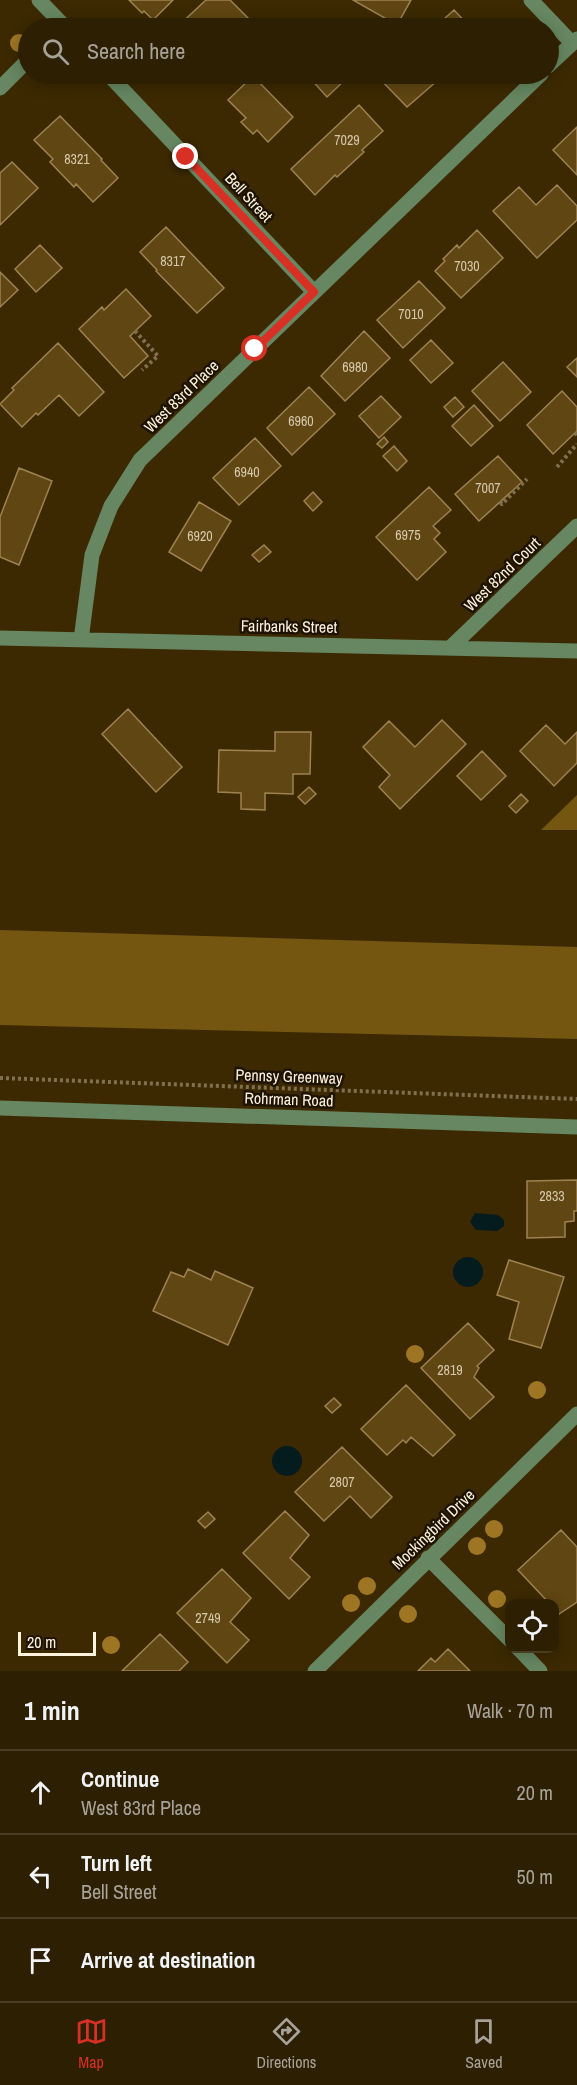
<!DOCTYPE html>
<meta charset="utf-8">
<style>
:root{--surface:#2d1f01;--page:#392c10;--text:#f1f3f6;--muted:#a7a299;--line:#483d23;--accent:#d93025}
body{margin:0;font-family:"Archivo Narrow",sans-serif;background:var(--page);color:var(--text)}
.controls{position:absolute;right:18px;bottom:18px;display:grid;overflow:hidden;border-radius:12px;box-shadow:0 3px 15px #0003}
.controls button{width:54px;height:54px;display:grid;place-items:center;padding:0;border:0;border-bottom:2px solid var(--line);background:var(--surface);color:var(--text);font:30px sans-serif}
.scale{position:absolute;left:18px;bottom:15px;width:78px;box-sizing:border-box;padding-left:6px;border:3px solid #fdf2dd;border-top:0;font-size:16px;line-height:21px;white-space:nowrap;color:#fdf2dd;-webkit-text-stroke:4px #1e1301;paint-order:stroke}
.stop{position:absolute;width:18px;height:18px;margin:-14px;border:4px solid #d93025;border-radius:50%;background:#fff}
.stop.end{background:#d93025;border-color:#fff;box-shadow:0 2px 6px #0008}
.list{margin:0;padding:0;list-style:none}
h2{display:flex;justify-content:space-between;align-items:center;height:78px;margin:0;padding:0 24px;font-size:26px}
h2 small{font-size:20px;font-weight:400;color:var(--muted)}
.list li{display:grid;grid-template-columns:39px 1fr auto;gap:18px;align-items:center;box-sizing:border-box;height:84px;padding:0 24px;border-top:2px solid var(--line)}
.list b{display:block;font-size:22px;white-space:nowrap}
.list p{margin:0;font-size:20px;white-space:nowrap;color:var(--muted)}
.list em{font-size:20px;font-style:normal;color:var(--muted)}
.icon{flex:none;width:33px;height:33px;fill:none;stroke:currentColor;stroke-width:2;stroke-linecap:round;stroke-linejoin:round}
.map{position:relative;flex:none;width:577px;height:1671px;overflow:hidden}
.search{position:absolute;background:var(--surface);box-shadow:0 3px 15px #0003;left:18px;right:18px;top:18px;height:66px;display:flex;align-items:center;gap:15px;box-sizing:border-box;padding:0 21px;border-radius:33px;color:var(--muted);font-size:22px}
.sheet{height:330px;background:var(--surface)}
nav{display:flex;justify-content:space-around;align-items:center;box-sizing:border-box;height:84px;border-top:2px solid var(--line);background:var(--surface);font-size:16px;color:var(--muted)}
nav a{display:grid;justify-items:center;gap:3px}
nav .on{color:var(--accent)}
.map>svg:first-child{display:block}
.forest{fill:#755611}
.water{fill:#041c1e}
.building{fill:#5f4612;stroke:#9e8351;stroke-width:1.5}
.lines{fill:none;stroke-linecap:round;stroke-linejoin:round}
.path{stroke:#80704f;stroke-width:4;stroke-dasharray:3 3;stroke-linecap:butt}
.minor{stroke:#668761;stroke-width:15}
.tree{fill:#9d7523}
.route{stroke:#d93025;stroke-width:8}
.labels{text-anchor:middle;dominant-baseline:central;stroke-width:5;stroke-linejoin:round;paint-order:stroke}
.number-label{font-size:14px;fill:#d6c7aa}
.street-label{font-size:16px;fill:#fdf2dd;stroke:#1e1301}
</style>
<div class="map">
<svg width="577" height="1671" viewBox="0 0 577 1671">
<rect width="100%" height="100%" fill="#3c2901"/>
<path class="forest" d="M 577,795 L 577,830 L 541,830 Z
M 0,930 L 577,947 L 577,1039 L 0,1025 Z"/>
<path class="water" d="M 475,1213 L 498,1215 L 504,1220 L 504,1226 L 497,1231 L 476,1230 L 470,1222 Z
M453 1272a15 15 0 1 1 30 0a15 15 0 1 1-30 0Z
M272 1461a15 15 0 1 1 30 0a15 15 0 1 1-30 0Z"/>
<path class="building" d="M 129,0 L 173,0 L 153,20 L 144,11 L 142,13 Z
M 206,0 L 230,0 L 258,28 L 176,28 Z
M 353,0 L 411,0 L 397,25 Z
M 454,10 L 471,28 L 434,28 Z
M 312,74 L 342,74 L 347,78 L 327,97 L 309,77 Z
M 387,74 L 445,74 L 407,107 L 380,79 Z
M 253,76 L 293,117 L 268,142 L 257,130 L 253,134 L 241,122 L 246,118 L 228,100 Z
M 359,105 L 383,131 L 362,150 L 364,152 L 337,177 L 335,175 L 315,195 L 291,169 Z
M 60,116 L 102,159 L 101,160 L 118,178 L 93,202 L 76,184 L 74,187 L 50,162 L 53,159 L 34,140 Z
M 577,127 L 577,175 L 553,150 Z
M 12,162 L 38,188 L 0,225 L 0,173 Z
M 557,185 L 577,206 L 577,220 L 537,258 L 493,211 L 519,187 L 536,205 Z
M 166,227 L 224,288 L 197,313 L 156,271 L 157,270 L 140,252 Z
M 477,230 L 503,258 L 461,298 L 435,271 L 445,261 L 443,259 L 457,245 L 459,248 Z
M 40,245 L 62,268 L 36,292 L 15,269 Z
M 0,272 L 18,290 L 0,307 Z
M 419,281 L 445,308 L 403,348 L 377,320 Z
M 126,289 L 151,316 L 130,336 L 148,356 L 124,378 L 79,329 L 102,307 L 104,310 Z
M 364,331 L 390,358 L 345,401 L 321,376 Z
M 431,340 L 453,363 L 431,383 L 410,360 Z
M 58,343 L 104,392 L 79,416 L 59,395 L 38,415 L 36,413 L 22,427 L 0,404 L 14,390 L 12,388 Z
M 577,358 L 577,377 L 567,367 Z
M 503,362 L 531,392 L 500,421 L 472,391 Z
M 309,387 L 335,414 L 292,455 L 267,428 Z
M 562,391 L 577,407 L 577,431 L 553,454 L 527,425 Z
M 381,396 L 401,417 L 379,438 L 359,416 Z
M 455,397 L 464,407 L 453,417 L 444,407 Z
M 474,405 L 493,426 L 471,446 L 452,426 Z
M 384,437 L 388,442 L 382,448 L 377,444 Z
M 255,438 L 281,466 L 239,505 L 213,478 Z
M 394,446 L 407,461 L 397,471 L 383,456 Z
M 498,456 L 522,482 L 479,521 L 455,494 Z
M 19,468 L 52,481 L 19,565 L 0,557 L 0,517 Z
M 429,487 L 451,510 L 433,526 L 440,533 L 434,539 L 446,552 L 417,580 L 376,537 Z
M 313,492 L 322,502 L 313,511 L 304,501 Z
M 199,502 L 231,521 L 201,571 L 169,552 Z
M 264,545 L 271,552 L 259,562 L 252,555 Z
M 128,709 L 182,767 L 156,792 L 102,734 Z
M 442,720 L 466,744 L 400,809 L 379,787 L 390,775 L 363,747 L 389,721 L 415,747 Z
M 546,725 L 565,744 L 577,732 L 577,763 L 554,786 L 520,751 Z
M 275,732 L 311,732 L 310,774 L 293,774 L 293,794 L 265,793 L 265,810 L 241,809 L 241,793 L 218,792 L 219,750 L 275,751 Z
M 482,751 L 506,776 L 481,800 L 457,776 Z
M 309,787 L 316,794 L 305,804 L 298,797 Z
M 521,794 L 528,801 L 516,813 L 509,806 Z
M 577,1180 L 577,1211 L 574,1211 L 574,1221 L 565,1222 L 565,1237 L 527,1238 L 527,1181 Z
M 509,1260 L 564,1277 L 541,1348 L 509,1339 L 519,1302 L 497,1295 Z
M 188,1269 L 211,1280 L 215,1271 L 253,1288 L 228,1345 L 153,1311 L 171,1272 L 184,1277 Z
M 468,1323 L 494,1350 L 477,1366 L 479,1368 L 474,1377 L 494,1397 L 470,1419 L 421,1368 Z
M 406,1385 L 455,1435 L 433,1456 L 411,1437 L 406,1443 L 403,1440 L 387,1455 L 361,1429 Z
M 334,1398 L 341,1405 L 332,1413 L 325,1406 Z
M 342,1447 L 392,1497 L 371,1518 L 350,1496 L 324,1521 L 295,1492 Z
M 285,1511 L 309,1535 L 290,1558 L 310,1577 L 289,1599 L 243,1553 Z
M 208,1512 L 215,1519 L 205,1528 L 198,1521 Z
M 561,1530 L 577,1547 L 577,1602 L 559,1614 L 554,1609 L 554,1604 L 550,1604 L 518,1570 Z
M 222,1569 L 251,1598 L 230,1622 L 249,1640 L 227,1663 L 177,1613 Z
M 160,1634 L 188,1662 L 179,1671 L 122,1671 Z
M 448,1649 L 470,1671 L 418,1671 L 431,1658 L 435,1662 Z"/>
<g class="lines">
<path class="path" d="M 135,331 L 158,356 L 142,370
M 575,433 L 577,435
M 557,467 L 577,444
M 500,502 L 502,504 L 527,479
M 0,1078 L 577,1099"/>
<path class="minor" d="M 39,0 L 66,28
M 531,0 L 572,43
M 548,66 L 577,39
M 108,74 L 314,292
M 0,88 L 28,60
M 0,638 L 577,651
M 81,640 L 92,555 L 111,506 L 140,460 L 541,74
M 451,647 L 577,526
M 0,1108 L 577,1127
M 428,1558 L 510,1640
M 518,1648 L 540,1671
M 315,1671 L 577,1414"/>
</g>
<g class="tree">
<circle cx="19" cy="43" r="9"/>
<circle cx="415" cy="1354" r="9"/>
<circle cx="537" cy="1390" r="9"/>
<circle cx="494" cy="1529" r="9"/>
<circle cx="477" cy="1546" r="9"/>
<circle cx="367" cy="1586" r="9"/>
<circle cx="497" cy="1599" r="9"/>
<circle cx="351" cy="1603" r="9"/>
<circle cx="408" cy="1614" r="9"/>
<circle cx="111" cy="1645" r="9"/>
</g>
<g class="lines">
<path class="route" d="M 186,157 L 314,292 L 255,349"/>
</g>
<g class="labels">
<g class="number-label">
<text x="347" y="140">7029</text>
<text x="77" y="159">8321</text>
<text x="173" y="261">8317</text>
<text x="467" y="266">7030</text>
<text x="411" y="314">7010</text>
<text x="355" y="367">6980</text>
<text x="301" y="421">6960</text>
<text x="247" y="472">6940</text>
<text x="488" y="488">7007</text>
<text x="408" y="535">6975</text>
<text x="200" y="536">6920</text>
<text x="552" y="1196">2833</text>
<text x="450" y="1370">2819</text>
<text x="342" y="1482">2807</text>
<text x="208" y="1618">2749</text>
</g>
<g class="street-label">
<text transform="translate(249 197) rotate(47)">Bell Street</text>
<text transform="translate(181 396) rotate(-44)">West 83rd Place</text>
<text transform="translate(502 574) rotate(-44)">West 82nd Court</text>
<text transform="translate(289 626) rotate(1)">Fairbanks Street</text>
<text transform="translate(289 1076) rotate(2)">Pennsy Greenway</text>
<text transform="translate(289 1099) rotate(2)">Rohrman Road</text>
<text transform="translate(433 1529) rotate(-44)">Mockingbird Drive</text>
</g>
</g>
</svg>
<div class="controls">
<button><svg class="icon" aria-label="locate" viewBox="0 0 24 24"><circle cx="12" cy="12" r="6"/><path d="M12 2v4M12 18v4M2 12h4M18 12h4"/></svg></button>
</div>
<div class="scale">20 m</div>
<div class="stop" style="left:255px;top:349px"></div>
<div class="stop end" style="left:186px;top:157px"></div>
<div class="search"><svg class="icon" aria-label="search" viewBox="0 0 24 24"><circle cx="10" cy="10" r="6"/><path d="M15 15l6 6"/></svg>Search here</div>
</div>
<section class="sheet">
<h2>1 min<small>Walk · 70 m</small></h2>
<ul class="list">
<li><svg class="icon" aria-label="ahead" viewBox="0 0 24 24"><path d="M12 20V5M6 11l6-6 6 6"/></svg><div><b>Continue</b><p>West 83rd Place</p></div><em>20 m</em></li>
<li><svg class="icon" aria-label="left" viewBox="0 0 24 24"><path d="M17 20v-9H6M10 6l-5 5 5 5"/></svg><div><b>Turn left</b><p>Bell Street</p></div><em>50 m</em></li>
<li><svg class="icon" aria-label="arrive" viewBox="0 0 24 24"><path d="M6 21V4h12l-3 4 3 4H6"/></svg><div><b>Arrive at destination</b></div></li>
</ul>
</section>
<nav>
<a class="on"><svg class="icon" aria-label="map" viewBox="0 0 24 24"><path d="M3 6l6-2 6 2 6-2v14l-6 2-6-2-6 2zM9 4v14M15 6v14"/></svg>Map</a>
<a><svg class="icon" aria-label="directions" viewBox="0 0 24 24"><path d="M12 3l9 9-9 9-9-9zM9 14v-3h6M13 9l2 2-2 2"/></svg>Directions</a>
<a><svg class="icon" aria-label="saved" viewBox="0 0 24 24"><path d="M7 4h10v16l-5-4-5 4z"/></svg>Saved</a>
</nav>
